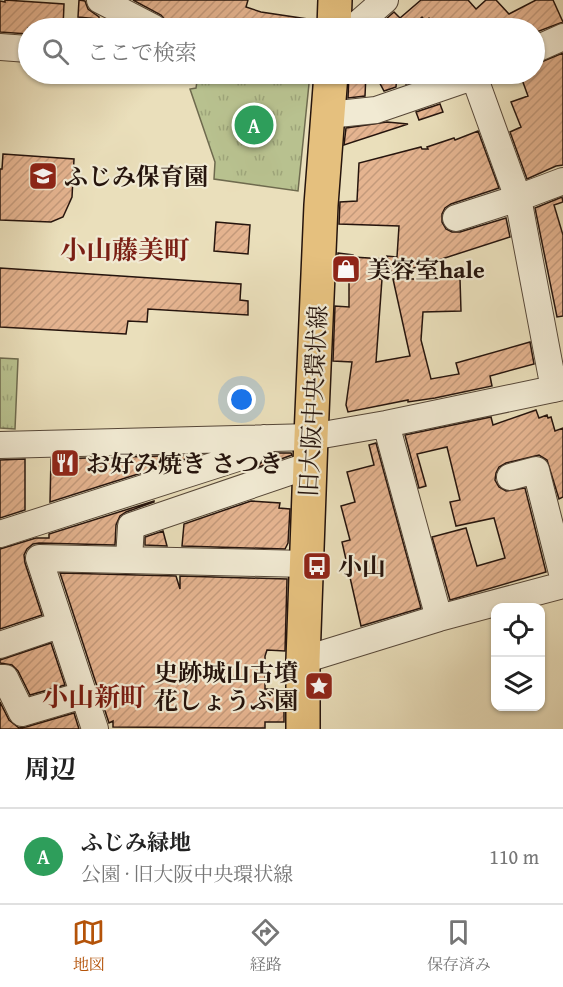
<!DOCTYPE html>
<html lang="ja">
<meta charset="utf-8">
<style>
:root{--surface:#fff;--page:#f2f2f2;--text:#222;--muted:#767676;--line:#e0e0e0;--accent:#b45309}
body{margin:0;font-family:"Gentium Book Plus","Noto Serif JP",serif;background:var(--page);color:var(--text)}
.controls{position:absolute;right:18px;bottom:18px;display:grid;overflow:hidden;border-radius:12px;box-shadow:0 2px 4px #0004}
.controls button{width:54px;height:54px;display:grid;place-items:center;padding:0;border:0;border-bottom:2px solid var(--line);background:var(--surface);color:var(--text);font:30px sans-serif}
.you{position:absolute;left:242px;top:400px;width:21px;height:21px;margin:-15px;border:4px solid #fff;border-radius:50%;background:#1a73e8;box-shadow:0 0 0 9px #1a73e833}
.badge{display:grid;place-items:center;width:39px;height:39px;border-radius:50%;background:var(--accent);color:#fff;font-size:20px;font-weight:700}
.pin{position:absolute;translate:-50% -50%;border:3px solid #fff;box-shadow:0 2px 6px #0006}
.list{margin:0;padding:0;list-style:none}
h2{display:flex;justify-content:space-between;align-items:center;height:78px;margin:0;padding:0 24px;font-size:26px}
h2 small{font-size:20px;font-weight:400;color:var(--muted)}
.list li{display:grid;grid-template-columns:39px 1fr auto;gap:18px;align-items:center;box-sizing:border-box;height:96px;padding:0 24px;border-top:2px solid var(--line)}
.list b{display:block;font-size:22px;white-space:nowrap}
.list p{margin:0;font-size:20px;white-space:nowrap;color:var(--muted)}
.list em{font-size:20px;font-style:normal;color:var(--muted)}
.icon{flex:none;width:33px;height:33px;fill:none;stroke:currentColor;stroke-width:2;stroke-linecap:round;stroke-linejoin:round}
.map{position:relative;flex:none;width:563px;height:729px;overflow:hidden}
.search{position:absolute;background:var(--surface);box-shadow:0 2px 4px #0004;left:18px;right:18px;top:18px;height:66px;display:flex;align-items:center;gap:15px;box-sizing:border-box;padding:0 21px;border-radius:33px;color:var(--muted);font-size:22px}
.sheet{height:174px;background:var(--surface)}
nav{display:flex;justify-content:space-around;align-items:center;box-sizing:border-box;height:84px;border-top:2px solid var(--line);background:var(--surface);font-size:16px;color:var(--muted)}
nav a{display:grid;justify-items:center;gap:3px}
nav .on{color:var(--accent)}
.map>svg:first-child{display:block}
.park{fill:url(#park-tufts);stroke:#6e6a4e;stroke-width:1.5}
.building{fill:url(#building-hatch);stroke:#25140d;stroke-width:1.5}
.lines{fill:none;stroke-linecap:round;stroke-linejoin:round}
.minor-casing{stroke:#564738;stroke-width:28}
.major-casing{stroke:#25140d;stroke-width:36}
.minor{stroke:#f1ead3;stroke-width:26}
.major{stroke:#e5c07e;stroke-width:33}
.labels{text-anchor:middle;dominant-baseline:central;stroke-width:4.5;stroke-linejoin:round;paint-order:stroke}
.poi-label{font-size:24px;font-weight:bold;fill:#25140d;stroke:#f1ead3;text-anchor:start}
.street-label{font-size:24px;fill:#25140d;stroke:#f1ead3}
.neighbourhood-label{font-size:26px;font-weight:bold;fill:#7a1f14;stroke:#f1ead3}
</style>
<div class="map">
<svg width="563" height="729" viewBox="0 0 563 729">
<defs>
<pattern id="park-tufts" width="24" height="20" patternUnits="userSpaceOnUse" patternTransform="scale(1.5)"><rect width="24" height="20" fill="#b8c18f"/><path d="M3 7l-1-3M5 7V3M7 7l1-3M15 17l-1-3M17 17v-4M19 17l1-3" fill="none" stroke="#9ea57a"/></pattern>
<pattern id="building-hatch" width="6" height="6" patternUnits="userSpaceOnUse" patternTransform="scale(1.5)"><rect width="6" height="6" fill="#e5b490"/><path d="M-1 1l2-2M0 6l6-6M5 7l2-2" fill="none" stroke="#c49a7b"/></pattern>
</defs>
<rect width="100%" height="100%" fill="#eadfbb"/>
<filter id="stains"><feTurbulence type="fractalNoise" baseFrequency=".00333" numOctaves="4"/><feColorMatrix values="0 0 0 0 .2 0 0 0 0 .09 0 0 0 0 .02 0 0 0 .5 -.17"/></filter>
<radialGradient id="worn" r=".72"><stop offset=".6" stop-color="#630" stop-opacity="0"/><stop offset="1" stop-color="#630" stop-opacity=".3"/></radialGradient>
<path class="park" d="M 198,74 L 310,74 L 298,191 L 214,179 L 215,162 L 190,89 L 196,88 Z
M 0,358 L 18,359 L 15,429 L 0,428 Z"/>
<path class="building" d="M 5,0 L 64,4 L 63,28 L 28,28 L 28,34 L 0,32 L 0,1 L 5,2 Z
M 79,0 L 85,1 L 88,9 L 99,17 L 99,19 L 78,17 Z
M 133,0 L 248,0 L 246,7 L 261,12 L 314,20 L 313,28 L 180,28 L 168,23 L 161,15 Z
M 421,0 L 468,0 L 476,9 L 486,0 L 496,0 L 509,14 L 536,0 L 553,0 L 563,22 L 534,33 L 534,28 L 435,28 L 429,18 L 425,21 L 422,17 L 410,28 L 377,27 L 394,12 L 400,18 Z
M 563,53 L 563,165 L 556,166 L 527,179 L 510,132 L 521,127 L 511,102 L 528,96 L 520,74 L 534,74 L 534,65 Z
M 349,74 L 366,74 L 365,96 L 348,98 Z
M 375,74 L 397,74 L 396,87 L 384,91 Z
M 403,74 L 429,74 L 430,76 L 406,84 Z
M 440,104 L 443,112 L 419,120 L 416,112 Z
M 387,122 L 408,124 L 344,145 L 346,128 Z
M 478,131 L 499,188 L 451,204 L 445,208 L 442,214 L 442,222 L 446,229 L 452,232 L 460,232 L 506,218 L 510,237 L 392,275 L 387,256 L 397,257 L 399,226 L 339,224 L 340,202 L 357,201 L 359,163 L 421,147 L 422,149 L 428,149 L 427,147 L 454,138 L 455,140 Z
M 3,154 L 74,159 L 72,197 L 63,217 L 51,222 L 0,220 L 0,169 L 2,169 Z
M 562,197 L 563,202 L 554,205 L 563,235 L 563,316 L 557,317 L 535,208 Z
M 216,222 L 250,225 L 248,254 L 214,251 Z
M 338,253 L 353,255 L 353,257 L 384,259 L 383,278 L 379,279 L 382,279 L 376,362 L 410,356 L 393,279 L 460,279 L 461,311 L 423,312 L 421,340 L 431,379 L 459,374 L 456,363 L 530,342 L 534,364 L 490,376 L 492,386 L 435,398 L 408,402 L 408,400 L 348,412 L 346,405 L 352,362 L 333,361 L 335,306 L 349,307 L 349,275 L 337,274 Z
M 0,268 L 241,284 L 240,300 L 248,301 L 248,315 L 148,309 L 147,322 L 128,321 L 126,334 L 0,327 Z
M 536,410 L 539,418 L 547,415 L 548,418 L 551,417 L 555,431 L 563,428 L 563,497 L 559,499 L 547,460 L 539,455 L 506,463 L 499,467 L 496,473 L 495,480 L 499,487 L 506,491 L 525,488 L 546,572 L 450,600 L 432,537 L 466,528 L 477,566 L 505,558 L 494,518 L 456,526 L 450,502 L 460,500 L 447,447 L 417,454 L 426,486 L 419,488 L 405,435 L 491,417 L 493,425 Z
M 376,443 L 421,608 L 361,626 L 342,542 L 350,540 L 341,506 L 355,502 L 347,472 L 374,465 L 369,445 Z
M 271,453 L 291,453 L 292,455 L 256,468 Z
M 198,455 L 50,502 L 51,459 Z
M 25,459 L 25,510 L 0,518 L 0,460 Z
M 154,501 L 154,502 L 126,512 L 120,516 L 116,525 L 115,545 L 39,543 L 33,544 L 27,549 L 24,555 L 25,563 L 42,615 L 0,629 L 0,549 L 36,538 L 49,538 L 49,534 Z
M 251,501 L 280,503 L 279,508 L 290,509 L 288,543 L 285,549 L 182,546 L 184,524 Z
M 163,531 L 167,546 L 145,545 L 145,537 Z
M 60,573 L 176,576 L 180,589 L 180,576 L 287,579 L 285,651 L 267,650 L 265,656 L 265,689 L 284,689 L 284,722 L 265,722 L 265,728 L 113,727 L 113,721 L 109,723 Z
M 51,643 L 65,685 L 30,695 L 18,671 L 12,665 L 0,663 L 0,660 Z
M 0,702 L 9,720 L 19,728 L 26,727 L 74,713 L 79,729 L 0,729 Z"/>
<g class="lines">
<g class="minor-casing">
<path id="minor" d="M 100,0 L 154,28
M 353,28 L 385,0
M 0,47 L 28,49
M 534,50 L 563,37
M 474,76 L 518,198 L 554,389
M 328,115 L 376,110 L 481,74
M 456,218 L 518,198 L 563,181
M 386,424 L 439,618
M 0,445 L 311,437 L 386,424 L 563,387
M 510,477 L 536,470 L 563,577
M 0,534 L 250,454 L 264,438
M 129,559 L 131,526 L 310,465
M 0,645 L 59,625
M 303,660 L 439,618 L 563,585
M 0,678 L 5,678 L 22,713 L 83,695
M 95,729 L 39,558 L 306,564"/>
</g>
<g class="major-casing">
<path id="major" d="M 334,28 L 335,0
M 303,729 L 303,660 L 311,437 L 321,205 L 331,74"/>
</g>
<use href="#minor" class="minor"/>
<use href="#major" class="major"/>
</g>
<defs>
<g id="school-square" transform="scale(1.5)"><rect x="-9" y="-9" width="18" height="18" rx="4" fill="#8f2418" stroke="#f1ead3"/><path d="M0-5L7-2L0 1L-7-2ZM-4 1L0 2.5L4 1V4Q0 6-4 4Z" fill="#fff"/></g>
<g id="shop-square" transform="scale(1.5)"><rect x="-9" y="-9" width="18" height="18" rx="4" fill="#8f2418" stroke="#f1ead3"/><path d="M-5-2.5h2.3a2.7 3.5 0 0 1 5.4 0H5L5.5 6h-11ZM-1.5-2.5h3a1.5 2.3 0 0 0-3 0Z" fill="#fff"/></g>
<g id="restaurant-square" transform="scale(1.5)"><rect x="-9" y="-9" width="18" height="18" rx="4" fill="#8f2418" stroke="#f1ead3"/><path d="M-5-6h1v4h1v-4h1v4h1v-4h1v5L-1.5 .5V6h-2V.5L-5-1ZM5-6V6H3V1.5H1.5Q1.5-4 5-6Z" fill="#fff"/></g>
<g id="bus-square" transform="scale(1.5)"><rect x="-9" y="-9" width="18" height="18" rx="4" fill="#8f2418" stroke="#f1ead3"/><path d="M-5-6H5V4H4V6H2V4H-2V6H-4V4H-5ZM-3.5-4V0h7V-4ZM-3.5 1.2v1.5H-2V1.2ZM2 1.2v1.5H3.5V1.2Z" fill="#fff"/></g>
<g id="sight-square" transform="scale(1.5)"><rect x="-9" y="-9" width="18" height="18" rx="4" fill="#8f2418" stroke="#f1ead3"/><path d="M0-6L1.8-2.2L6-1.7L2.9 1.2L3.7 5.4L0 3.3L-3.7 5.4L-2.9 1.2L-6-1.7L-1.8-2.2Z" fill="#fff"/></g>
</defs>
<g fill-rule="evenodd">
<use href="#school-square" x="43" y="176"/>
<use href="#shop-square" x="346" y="269"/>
<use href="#restaurant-square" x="65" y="463"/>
<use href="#bus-square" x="317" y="566"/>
<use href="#sight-square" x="319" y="686"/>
</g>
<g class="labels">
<g class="poi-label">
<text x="64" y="176">ふじみ保育園</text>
<text x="367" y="269">美容室hale</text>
<text x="86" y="463">お好み焼き さつき</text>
<text x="338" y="566">小山</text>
<text x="298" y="672" text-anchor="end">史跡城山古墳<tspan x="298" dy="28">花しょうぶ園</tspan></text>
</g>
<g class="street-label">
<text transform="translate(313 401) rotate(-87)">旧大阪中央環状線</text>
</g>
<g class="neighbourhood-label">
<text x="125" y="249">小山藤美町</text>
<text x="94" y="696">小山新町</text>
</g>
</g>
<rect width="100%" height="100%" filter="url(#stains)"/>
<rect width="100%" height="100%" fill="url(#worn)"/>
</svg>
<div class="controls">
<button><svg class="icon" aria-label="locate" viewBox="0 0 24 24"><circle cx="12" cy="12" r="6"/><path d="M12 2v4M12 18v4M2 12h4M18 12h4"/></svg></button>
<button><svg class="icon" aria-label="layers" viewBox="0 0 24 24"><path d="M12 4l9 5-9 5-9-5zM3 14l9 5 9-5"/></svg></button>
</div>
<div class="you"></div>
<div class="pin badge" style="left:254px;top:125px;background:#2e9e5b">A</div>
<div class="search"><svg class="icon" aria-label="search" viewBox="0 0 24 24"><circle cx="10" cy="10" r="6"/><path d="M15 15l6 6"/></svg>ここで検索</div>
</div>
<section class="sheet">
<h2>周辺<small></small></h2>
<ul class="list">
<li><span class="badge" style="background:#2e9e5b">A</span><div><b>ふじみ緑地</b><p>公園 · 旧大阪中央環状線</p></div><em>110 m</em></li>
</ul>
</section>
<nav>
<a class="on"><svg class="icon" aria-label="map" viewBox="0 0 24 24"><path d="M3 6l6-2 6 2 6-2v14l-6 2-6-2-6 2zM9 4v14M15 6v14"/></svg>地図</a>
<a><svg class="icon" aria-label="directions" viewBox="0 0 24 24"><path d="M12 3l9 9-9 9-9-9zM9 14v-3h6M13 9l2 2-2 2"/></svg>経路</a>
<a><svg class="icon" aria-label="saved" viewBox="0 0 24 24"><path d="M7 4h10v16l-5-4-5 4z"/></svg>保存済み</a>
</nav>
